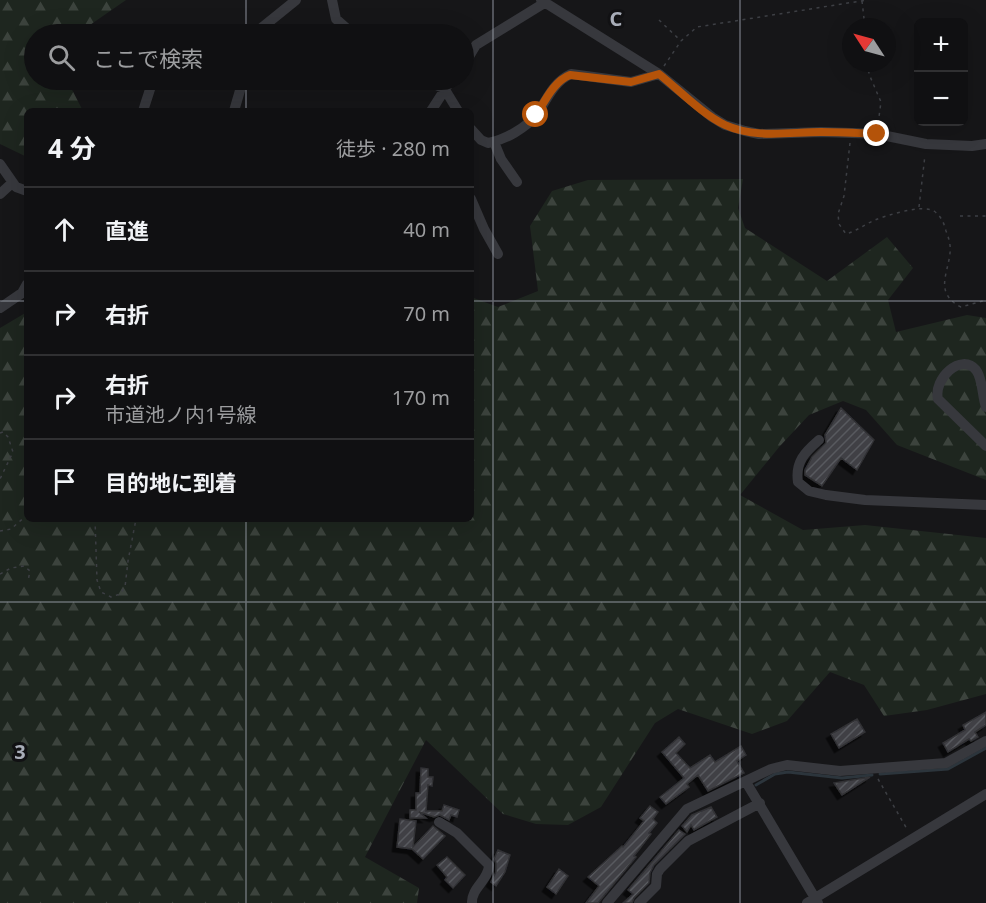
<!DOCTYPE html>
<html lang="ja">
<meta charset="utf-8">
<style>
:root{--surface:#101012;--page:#1e1e20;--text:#f1f3f6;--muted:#9c9d9f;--line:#303032}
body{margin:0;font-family:"Noto Sans","Noto Sans JP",sans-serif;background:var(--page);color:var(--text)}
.controls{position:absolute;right:18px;top:18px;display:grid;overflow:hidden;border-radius:9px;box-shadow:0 6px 24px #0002}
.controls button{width:54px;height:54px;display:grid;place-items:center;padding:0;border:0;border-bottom:2px solid var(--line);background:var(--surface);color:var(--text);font:30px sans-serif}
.compass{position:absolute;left:842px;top:18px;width:54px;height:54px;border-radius:50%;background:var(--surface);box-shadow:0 6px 24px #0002;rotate:306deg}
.stop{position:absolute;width:18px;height:18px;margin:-14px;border:4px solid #b45309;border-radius:50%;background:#fff}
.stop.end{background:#b45309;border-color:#fff;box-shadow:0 2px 6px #0008}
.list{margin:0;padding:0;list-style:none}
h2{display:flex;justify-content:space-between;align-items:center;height:78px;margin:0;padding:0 24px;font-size:26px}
h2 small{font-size:20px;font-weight:400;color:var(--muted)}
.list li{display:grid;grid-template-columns:39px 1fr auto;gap:18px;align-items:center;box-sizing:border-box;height:84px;padding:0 24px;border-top:2px solid var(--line)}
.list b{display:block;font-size:22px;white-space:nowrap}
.list p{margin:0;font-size:20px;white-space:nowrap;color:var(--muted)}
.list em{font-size:20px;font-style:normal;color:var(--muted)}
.icon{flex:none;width:33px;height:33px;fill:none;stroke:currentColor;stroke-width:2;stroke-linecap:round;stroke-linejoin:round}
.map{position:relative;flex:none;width:986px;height:903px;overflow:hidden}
.search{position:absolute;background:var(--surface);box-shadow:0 6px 24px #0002;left:24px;top:24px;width:450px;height:66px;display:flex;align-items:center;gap:15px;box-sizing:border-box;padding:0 21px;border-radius:33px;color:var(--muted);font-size:22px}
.panel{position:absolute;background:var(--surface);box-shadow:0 6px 24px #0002;left:24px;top:108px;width:450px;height:414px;border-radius:9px}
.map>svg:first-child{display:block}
.forest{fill:url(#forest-firs)}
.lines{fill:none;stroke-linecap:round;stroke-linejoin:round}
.stream{stroke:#2c353c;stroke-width:3}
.building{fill:url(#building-hatch);stroke:#303034;stroke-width:1.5;filter:url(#shadow)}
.path{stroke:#3d3f44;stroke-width:1.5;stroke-dasharray:3 4.5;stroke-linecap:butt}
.minor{stroke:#37383d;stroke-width:10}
.route{stroke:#b45309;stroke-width:8}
.grid{fill:none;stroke:#a8adb8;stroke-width:1.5;stroke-opacity:0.55}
.grid-label{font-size:20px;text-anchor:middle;font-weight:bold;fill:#a8adb8;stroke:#111113;stroke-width:6;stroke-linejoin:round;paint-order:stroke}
</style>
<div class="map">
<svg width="986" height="903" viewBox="0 0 986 903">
<defs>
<pattern id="forest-firs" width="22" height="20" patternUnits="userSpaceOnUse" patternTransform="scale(1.5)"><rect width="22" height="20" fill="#1e261f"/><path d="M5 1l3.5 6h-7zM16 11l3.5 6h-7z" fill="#3c433d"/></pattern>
<pattern id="building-hatch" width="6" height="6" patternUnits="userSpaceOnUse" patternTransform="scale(1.5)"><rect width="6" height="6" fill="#404145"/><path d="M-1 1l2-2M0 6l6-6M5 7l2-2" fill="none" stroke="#595a5e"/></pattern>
<filter id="shadow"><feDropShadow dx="-4.5" dy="4.5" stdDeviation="0" flood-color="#0009"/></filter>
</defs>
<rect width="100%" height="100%" fill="#161618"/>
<path class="forest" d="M 0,0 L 126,0 L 77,34 L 34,34 L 34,80 L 67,80 L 83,111 L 27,111 L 27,157 L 0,144 Z
M 743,179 L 738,208 L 745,228 L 827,281 L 887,237 L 913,268 L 888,300 L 896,332 L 967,315 L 986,318 L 986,480 L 897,445 L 866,410 L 843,401 L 809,415 L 780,446 L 740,495 L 803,530 L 865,525 L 986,538 L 986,694 L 927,710 L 884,716 L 864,685 L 830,672 L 787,721 L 752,734 L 678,709 L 655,723 L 601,807 L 568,825 L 536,824 L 503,814 L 426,740 L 365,857 L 419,888 L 417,903 L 0,903 L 0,328 L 27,312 L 27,519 L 471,519 L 471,297 L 498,307 L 538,291 L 530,226 L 552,191 L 588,180 Z"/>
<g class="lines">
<path class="stream" d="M 880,774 L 948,769 L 986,748
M 756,785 L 775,774 L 788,772 L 842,778 L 872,775"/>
</g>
<path class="building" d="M 841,408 L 874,440 L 857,470 L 841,458 L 822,486 L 805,475 L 805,470 L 812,457 L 826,443 L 825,435 Z
M 986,712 L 986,725 L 975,732 L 978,737 L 971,741 L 969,739 L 948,752 L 943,743 L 965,730 L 963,725 Z
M 857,719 L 865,732 L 839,748 L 831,734 Z
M 679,737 L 685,744 L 676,753 L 690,768 L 710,755 L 715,762 L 741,746 L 746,755 L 737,761 L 744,773 L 708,791 L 698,775 L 687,784 L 689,787 L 666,804 L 660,797 L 684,778 L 662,752 Z
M 421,768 L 428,769 L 428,777 L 433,777 L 432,786 L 428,785 L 426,811 L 442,811 L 444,805 L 459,810 L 457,817 L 451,815 L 449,820 L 440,815 L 434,817 L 419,812 L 426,818 L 410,818 L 410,810 L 416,810 L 416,793 L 420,793 Z
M 870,777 L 842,795 L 834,783 Z
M 650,806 L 658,812 L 653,819 L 657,823 L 649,833 L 651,834 L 634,856 L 636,857 L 598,903 L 586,903 L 599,886 L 588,877 L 622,846 L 623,847 L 644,821 L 640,818 Z
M 711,807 L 717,817 L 694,830 L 691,825 L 687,832 L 682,826 L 692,815 Z
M 400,819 L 416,821 L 413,847 L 433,826 L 445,836 L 423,859 L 412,849 L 397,847 Z
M 679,830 L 685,834 L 654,865 L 650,873 L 649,883 L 634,898 L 632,903 L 623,903 L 633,894 L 628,890 Z
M 498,850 L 510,855 L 505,872 L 496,886 L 491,882 L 496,872 L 496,863 L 494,859 Z
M 447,857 L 465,875 L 453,888 L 445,880 L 447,877 L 437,865 Z
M 559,869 L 568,876 L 556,894 L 547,887 Z"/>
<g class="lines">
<path class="path" d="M 862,1 L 865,27
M 659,20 L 681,41
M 868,63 L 869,74 L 881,102 L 878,124
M 664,66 L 681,41 L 697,27 L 867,0
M 203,111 L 205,105
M 850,143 L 844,196 L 838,214 L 839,224 L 846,234 C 857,231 865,224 875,220 C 888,215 922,204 934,211 C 941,216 944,223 946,231 C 949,238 951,246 950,253 C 948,274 934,293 961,307 L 986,300
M 919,207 L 925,155
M 960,216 L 986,216
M 0,433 L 3,432 L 8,437 L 13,452 L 0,479
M 95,519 L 97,580 L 101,592 L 111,597 L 120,594 L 125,587 L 128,561 L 136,519
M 0,531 L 11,529 L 27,515
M 0,574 L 11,568 L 24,566 L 30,571 L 28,581
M 878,779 L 907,829"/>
<path class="minor" d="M 332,0 L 336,19 L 353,34
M 541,0 L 659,74 L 712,117 L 725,125 L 745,131 L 759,134 L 821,132 L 852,133 L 877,134 L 926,144 L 972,146 L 986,144
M 254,34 L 296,0
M 464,65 L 476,45 L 546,2
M 423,80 L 444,88 L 458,111
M 143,111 L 153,80
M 234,111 L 241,87 L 238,80
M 431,111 L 451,80
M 471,129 L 481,140 L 488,143 C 505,140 526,128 537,114 C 547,100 553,82 571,74 L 631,82 L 659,74
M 494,142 L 501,159 L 517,182
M 0,164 L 16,187 L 27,191
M 0,194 L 12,183
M 471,199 L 484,229 L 498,254
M 0,308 L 22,293 L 27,284
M 986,407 C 982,396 983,379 976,370 C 961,352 933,379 938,399 L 986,446
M 819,440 C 805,452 795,462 798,482 L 809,491 L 826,495 L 865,500 L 986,505
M 746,782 L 818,903
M 439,822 L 457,833 L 489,865 C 489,880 471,888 472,903
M 607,903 L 687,809 L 771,769 L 787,765 L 840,771 L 946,763 L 986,741
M 639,903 L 656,886 L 657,874 L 660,869 L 688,841 L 760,803
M 807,903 L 986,794"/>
</g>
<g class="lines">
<path class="route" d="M 536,115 C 545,101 554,81 570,75 L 631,82 L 659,74 C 679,90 702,114 725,125 C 756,139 789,132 821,132 C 840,132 859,133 877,134"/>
</g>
<path class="grid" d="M 246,0 L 246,34M 493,0 L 493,903M 740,0 L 740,903M 246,80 L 246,111M 0,301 L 27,301M 471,301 L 986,301M 246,519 L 246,903M 0,602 L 986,602"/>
<g class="grid-label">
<text x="616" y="26">C</text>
<text x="20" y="759">3</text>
</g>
</svg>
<div class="controls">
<button>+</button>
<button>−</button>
</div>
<svg class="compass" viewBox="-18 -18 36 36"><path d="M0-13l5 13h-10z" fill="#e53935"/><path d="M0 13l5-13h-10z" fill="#9c9d9f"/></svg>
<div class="stop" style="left:536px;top:115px"></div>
<div class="stop end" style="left:877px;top:134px"></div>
<div class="search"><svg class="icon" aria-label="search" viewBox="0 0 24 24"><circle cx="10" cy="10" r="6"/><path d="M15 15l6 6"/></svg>ここで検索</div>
<section class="panel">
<h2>4 分<small>徒歩 · 280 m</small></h2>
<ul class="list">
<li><svg class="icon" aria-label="ahead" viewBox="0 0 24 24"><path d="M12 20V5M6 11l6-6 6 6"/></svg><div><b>直進</b></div><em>40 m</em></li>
<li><svg class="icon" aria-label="right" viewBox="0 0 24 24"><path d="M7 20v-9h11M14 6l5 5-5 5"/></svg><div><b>右折</b></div><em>70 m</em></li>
<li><svg class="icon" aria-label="right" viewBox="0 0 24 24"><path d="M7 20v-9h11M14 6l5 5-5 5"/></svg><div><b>右折</b><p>市道池ノ内1号線</p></div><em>170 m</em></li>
<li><svg class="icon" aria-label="arrive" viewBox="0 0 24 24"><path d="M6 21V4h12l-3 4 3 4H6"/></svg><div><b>目的地に到着</b></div></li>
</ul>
</section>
</div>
